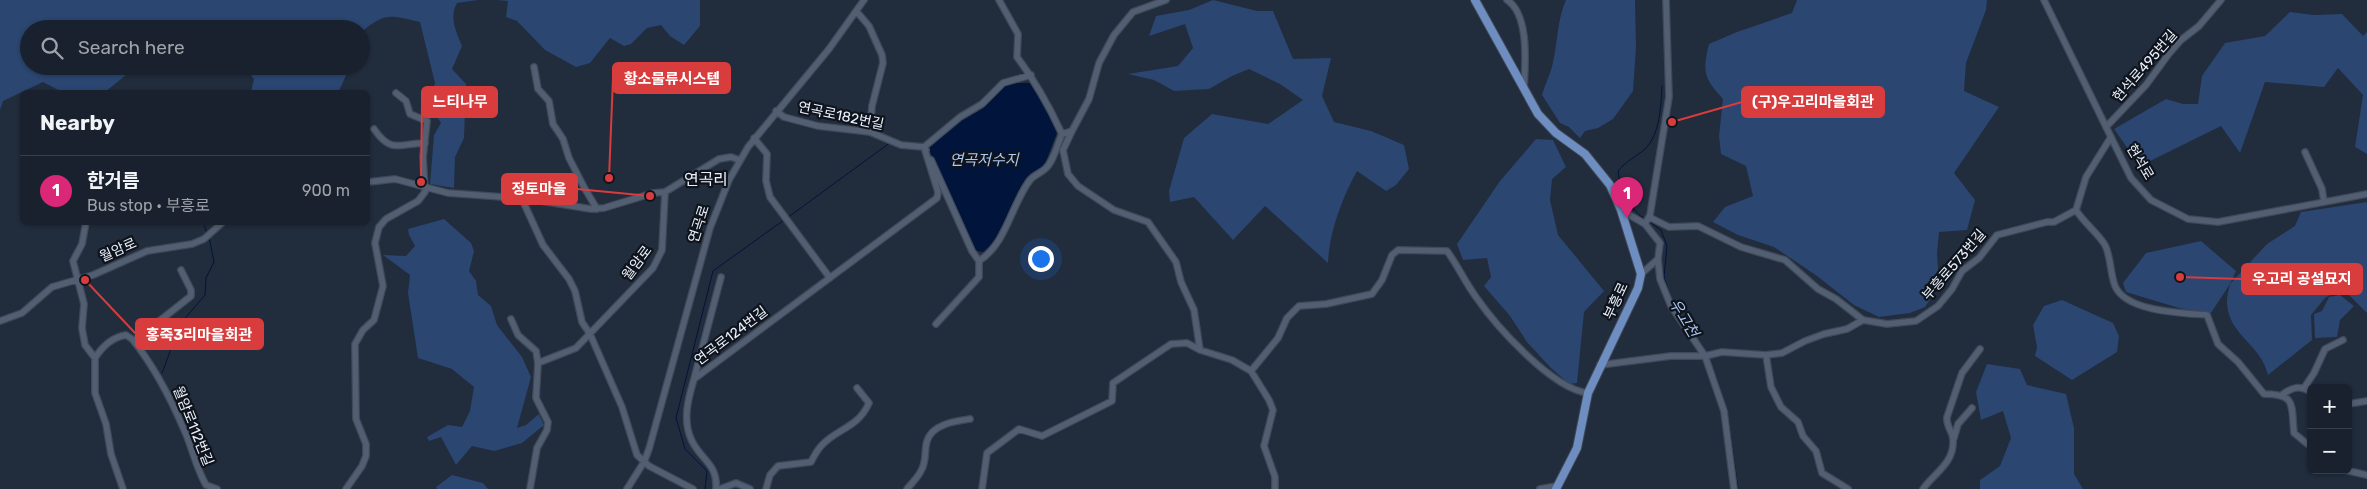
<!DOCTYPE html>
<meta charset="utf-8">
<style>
:root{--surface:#19212e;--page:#262e3a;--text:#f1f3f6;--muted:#9fa3aa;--line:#373e4a;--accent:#db2777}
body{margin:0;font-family:Rubik,"Noto Sans KR",sans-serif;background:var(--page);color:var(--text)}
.controls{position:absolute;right:15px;bottom:15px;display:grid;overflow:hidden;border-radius:8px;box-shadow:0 1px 4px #0004}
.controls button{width:45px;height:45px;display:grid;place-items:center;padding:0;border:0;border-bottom:1px solid var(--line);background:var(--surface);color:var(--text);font:25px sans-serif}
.you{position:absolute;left:1040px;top:258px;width:18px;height:18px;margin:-12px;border:4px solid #fff;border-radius:50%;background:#1a73e8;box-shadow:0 0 0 8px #1a73e833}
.badge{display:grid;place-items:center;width:32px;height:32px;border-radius:50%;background:var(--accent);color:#fff;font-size:16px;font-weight:700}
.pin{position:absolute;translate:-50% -41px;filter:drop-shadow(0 1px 2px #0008)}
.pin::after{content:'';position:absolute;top:26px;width:18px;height:15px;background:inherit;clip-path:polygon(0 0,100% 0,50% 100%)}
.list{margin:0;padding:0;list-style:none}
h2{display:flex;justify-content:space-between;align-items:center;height:65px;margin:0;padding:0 20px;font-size:21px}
h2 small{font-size:16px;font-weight:400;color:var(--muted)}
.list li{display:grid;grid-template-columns:32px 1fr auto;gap:15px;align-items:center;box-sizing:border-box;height:70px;padding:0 20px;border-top:1px solid var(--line)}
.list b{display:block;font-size:19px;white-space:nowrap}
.list p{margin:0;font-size:16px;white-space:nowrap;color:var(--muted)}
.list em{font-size:16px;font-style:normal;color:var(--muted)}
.icon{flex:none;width:28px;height:28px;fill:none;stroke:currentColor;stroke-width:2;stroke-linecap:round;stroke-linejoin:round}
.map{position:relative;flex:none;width:2367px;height:489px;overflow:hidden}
.search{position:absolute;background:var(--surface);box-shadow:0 1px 4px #0004;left:20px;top:20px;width:350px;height:55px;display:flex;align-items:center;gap:12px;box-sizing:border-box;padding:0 18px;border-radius:28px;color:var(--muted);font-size:19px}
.panel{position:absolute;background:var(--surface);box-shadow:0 1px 4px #0004;left:20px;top:90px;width:350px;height:135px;border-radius:8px}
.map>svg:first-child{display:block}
.green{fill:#2a4671}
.water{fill:#00143c}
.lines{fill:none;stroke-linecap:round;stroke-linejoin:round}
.stream{stroke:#00143c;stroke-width:1}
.minor-casing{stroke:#404957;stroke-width:8}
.major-casing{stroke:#404957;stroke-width:10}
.minor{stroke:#525f73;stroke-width:5.5}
.major{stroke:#6e8ec2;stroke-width:8}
.labels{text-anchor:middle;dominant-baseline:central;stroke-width:4.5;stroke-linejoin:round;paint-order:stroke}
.street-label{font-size:14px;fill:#eaf1fd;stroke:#0f141c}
.water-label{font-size:15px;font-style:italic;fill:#adc8f3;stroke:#0f141c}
.quarter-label{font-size:16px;fill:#eaf1fd;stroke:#0f141c}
.leader{fill:none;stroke:#d83c3d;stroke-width:2}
.callout-dot{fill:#d83c3d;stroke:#0f141c;stroke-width:2}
.callout{fill:#d83c3d;stroke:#d83c3d;stroke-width:2}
.callout-label{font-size:15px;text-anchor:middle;font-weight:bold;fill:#fff}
</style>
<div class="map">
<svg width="2367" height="489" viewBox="0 0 2367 489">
<rect width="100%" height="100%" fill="#212c3d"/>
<path class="green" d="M 0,0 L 478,0 L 457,3 C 449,18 456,31 462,46 L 452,69 L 466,84 L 464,138 L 455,157 L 454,188 L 430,184 L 434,135 L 441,123 L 429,104 L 435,83 L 420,22 C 390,15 386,12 361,32 L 361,29 L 29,29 L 29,66 L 144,66 L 131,71 L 105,92 L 62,92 L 43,82 L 3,101 L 0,110 Z
M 497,0 L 700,0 L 700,26 L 684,45 L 670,36 L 661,25 L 647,28 L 631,44 L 624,46 L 610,38 L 590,63 L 576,67 L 545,50 L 517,21 L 506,17 L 508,1 Z
M 1213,0 L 1257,11 L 1273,11 L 1293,59 L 1331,58 L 1322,96 L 1334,122 L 1371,131 L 1404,145 L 1409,169 L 1396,185 L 1386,191 L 1357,171 C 1342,198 1329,233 1328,263 L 1265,206 L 1233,240 L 1194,197 L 1170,202 L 1169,191 L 1184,138 L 1212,114 L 1268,124 L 1303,100 L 1280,84 L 1249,69 L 1232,76 L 1209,89 L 1174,91 L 1154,80 L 1128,74 L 1178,66 L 1193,48 L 1185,24 L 1149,36 L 1156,16 L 1189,10 Z
M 1566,0 L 1635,0 L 1636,48 L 1633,91 L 1613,119 L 1598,128 L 1585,131 L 1580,138 L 1569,127 L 1560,123 L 1542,95 C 1545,84 1551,73 1553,62 C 1558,40 1557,20 1566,0 Z
M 1797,0 L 1987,0 L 1986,10 L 1966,63 L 1964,91 L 1999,107 L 1954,173 L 1975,200 L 1967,230 L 1939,232 L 1937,253 L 1939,286 L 1925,307 L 1910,313 L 1879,317 L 1854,305 L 1817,276 L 1774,247 L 1738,235 L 1713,222 L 1725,207 L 1753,196 L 1746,166 L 1721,154 L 1719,136 L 1723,99 C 1704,78 1702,73 1709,44 L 1737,32 L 1792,13 Z
M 2290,12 L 2314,15 L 2342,14 L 2363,36 L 2367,32 L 2367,154 L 2355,147 L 2363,95 L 2338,68 L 2324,87 L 2265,82 L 2240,153 L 2221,126 L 2140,166 L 2114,129 L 2166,99 L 2183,104 L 2198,104 L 2202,76 L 2225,43 L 2265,36 Z
M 244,66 L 350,66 L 340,89 L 336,92 L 251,92 L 254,79 Z
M 1536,139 L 1553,140 L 1566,167 L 1552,179 L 1550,200 L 1558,235 L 1604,291 L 1584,312 L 1577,383 L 1569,384 L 1550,367 L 1527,342 L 1510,316 L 1484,286 L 1491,277 L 1487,258 L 1463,260 L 1457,244 L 1500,181 Z
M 2367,202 L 2367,313 L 2342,288 L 2325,298 L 2311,315 L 2312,340 L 2268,375 C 2261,344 2230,337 2227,304 C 2226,298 2229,290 2230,284 L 2211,313 L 2179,308 L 2126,292 L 2123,283 L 2146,253 L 2201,241 L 2236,271 L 2230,284 L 2267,244 L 2295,226 L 2301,212 Z
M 444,219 L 471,243 L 474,251 L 469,271 L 476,281 L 478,295 L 491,306 L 497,325 L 522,357 L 531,377 L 517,428 L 526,425 L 539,414 L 544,425 L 522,443 L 494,451 L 472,446 L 456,465 L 441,437 L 429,441 L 427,437 L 448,425 L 462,427 L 470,411 L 474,387 L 452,369 L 418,358 L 408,293 L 410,275 L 383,255 L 406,256 L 415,246 L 409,235 L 408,229 Z
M 2340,295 L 2354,306 L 2340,320 L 2337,337 L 2315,338 L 2314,314 L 2322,311 L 2329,297 Z
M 2062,300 L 2113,323 L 2119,336 L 2117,352 L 2072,380 L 2035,356 L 2037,347 L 2033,325 L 2044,306 Z
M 1987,364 L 2020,369 L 2027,385 L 2066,394 L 2074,428 L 2074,474 L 2083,489 L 1980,489 L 1980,480 L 2000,466 L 2011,438 L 2003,411 L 1981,420 L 1976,392 Z
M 452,475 L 483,483 L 488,489 L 437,489 L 436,487 Z"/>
<path class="water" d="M 1003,83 L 1030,83 L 1058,130 L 1045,164 L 1026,178 L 1000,231 L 993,243 L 983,252 L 973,250 L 927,145 L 982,104 Z"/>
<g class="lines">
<path class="stream" d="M 787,218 L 891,142
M 1645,219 C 1629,210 1620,188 1618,171 C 1626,161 1636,157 1645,149 C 1660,135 1661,105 1662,86
M 1648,221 L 1661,230 L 1667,246 L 1664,277 L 1673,304 L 1706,352
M 203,222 L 207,233
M 162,373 L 174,341 L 172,338 L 175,330 L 205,295 L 206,278 L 214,262 L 209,237
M 1715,375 L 1727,409 L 1738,489
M 705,489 L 707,471 L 685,449 L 676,418 L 713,271 L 784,220"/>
<g class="minor-casing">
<path id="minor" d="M 1507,0 C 1530,15 1525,65 1524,89
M 2044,0 L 2131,178 L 2151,200 L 2188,219 L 2218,222 L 2367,194
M 857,12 L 869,26 L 882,55 L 883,63 L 872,106 L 870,132
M 534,67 L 538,89 L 549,101 L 553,124 L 563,139 L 569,158 L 585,189 L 597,209
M 776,111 L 784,117 L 818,126 L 870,132 L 901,145 L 924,147 L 926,150
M 2106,127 L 2146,85 L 2168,55 L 2181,40 L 2199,26 L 2221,0
M 374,129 C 392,155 400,143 425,143
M 1072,131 L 1063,150 L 1068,174 L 1078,186 L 1114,210 L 1148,222 L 1176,262 L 1181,282 L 1194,310 L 1200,350
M 1062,134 L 1072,131 L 1089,99 L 1099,63 L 1114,35 L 1133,12 L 1166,0
M 754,138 L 767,154 L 766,181 L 770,197 L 830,278
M 2305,152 L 2322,189 L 2324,202
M 931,160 L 972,251 L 979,261 L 979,277 L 936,324
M 368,182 L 395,179 L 448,193 L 529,199 L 591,209 L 604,208 L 653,193 L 665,192 L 719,159 L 731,157 L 739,160
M 522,199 L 543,245 L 569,279 L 575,291 L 582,322 L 590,334 L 622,407 L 637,455 L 649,466 L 693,489
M 1621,210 L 1645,224 L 1650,215 L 1669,97 L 1666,0
M 2076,210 C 2084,223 2097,232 2105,245 C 2111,257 2110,273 2115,286 C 2126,312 2183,313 2207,315 L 2218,344 L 2238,362 L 2264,394 C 2297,394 2291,405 2294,433 L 2311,447
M 1649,217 L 1669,227 L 1698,226 L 1741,247 L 1785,260 L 1818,289 L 1836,299 L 1863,320 L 1887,324 L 1916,321 L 1938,306 L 1952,289 L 1962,271 L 1979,258 L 1997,235 L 2047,222 L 2054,222 L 2076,210 L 2086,177 L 2111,137
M 86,222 L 82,244 L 73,261 L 84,304 L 82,328 L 85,345 L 95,358 L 95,393 L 106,424 L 111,454 L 123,489
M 1658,259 L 1660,279 L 1671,306 L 1705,356 L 1724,411 L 1734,489
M 979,261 C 1007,243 1011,205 1030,180 C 1034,175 1041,173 1045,169 C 1054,161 1057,145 1062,134 C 1049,106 1035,81 1017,57 L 1018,34 L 999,0
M 1641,274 L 1658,259 L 1660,243 L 1645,224
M 511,319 L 518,335 L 536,351 L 538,363 L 536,398 L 548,422 L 547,430 L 537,448 L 530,489
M 0,321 L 22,313 L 52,287 L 93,275 L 147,251 L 192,244 L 204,239 L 223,222
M 134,341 L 191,296 L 191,290 L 181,270
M 1766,355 L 1771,387 L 1781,407 L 1798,422 L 1803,436 L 1816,451 L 1822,473 L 1848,489
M 95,358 C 102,347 113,337 126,335 L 132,339 C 155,367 171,399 185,432 C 193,450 196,468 206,485 L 217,489
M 538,363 L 576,348 L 653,268 L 662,250 L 665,192
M 1600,365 L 1671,356 L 1705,356 L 1722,352 L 1766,355 L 1782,353 L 1805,341 L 1824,334 L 1847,329 L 1863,320
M 1251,371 L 1269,400 L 1273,410 L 1264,446 L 1275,477 L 1275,489
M 694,379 L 721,277
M 2304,388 L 2314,373 L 2325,349 L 2343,340
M 2283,394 C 2293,387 2300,385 2311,392
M 2348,404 L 2367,401
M 1954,438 L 1958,424 L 1972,408
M 2345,470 L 2367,475
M 346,489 L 362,466 L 366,456 L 366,444 L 356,419 L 355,344 L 363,330 L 374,320 L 383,286 L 375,243 L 379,227 L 386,219 L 418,201 L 425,192 L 423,157 L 427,121 L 410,114 L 406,101 L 396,93
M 627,489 L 644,462 L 649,449 L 710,228 L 729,180 L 748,147 L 829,49 L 864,0
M 716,489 C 718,464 701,460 692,441 C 682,421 688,399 694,379 L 937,198 L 938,192 L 924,147 L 960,117 L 982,104 L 1003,83 L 1031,75
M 720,489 L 736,483 L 750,489
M 766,489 L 770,475 L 778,466 L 811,462 C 814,456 817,450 822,445 C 838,428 858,428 869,403 L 857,388
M 907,489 C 912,483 918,477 921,471 C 927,461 924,451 927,441 C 932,424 956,421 970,419
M 982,489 L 987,453 L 1019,429 L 1042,436 L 1112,401 L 1113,383 L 1171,344 L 1187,343 L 1200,350 L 1232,360 L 1251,371 L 1278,338 L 1287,318 L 1299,306 L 1326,304 L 1372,294 L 1382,280 L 1392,255 L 1398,250 L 1447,251 C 1458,266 1465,282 1476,297 C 1496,326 1552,389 1588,393
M 1540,489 L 1557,486
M 1923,489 C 1934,473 1955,463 1953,439 C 1953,432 1946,427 1947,417 L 1962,373 L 1980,349"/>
</g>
<g class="major-casing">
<path id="major" d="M 1475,0 L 1538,114 L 1556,133 L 1585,154 L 1610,185 L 1621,210 L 1641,274 L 1638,288 L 1588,393 L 1577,448 L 1556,489"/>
</g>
<use href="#minor" class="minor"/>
<use href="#major" class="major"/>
</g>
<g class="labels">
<g class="street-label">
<text transform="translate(2145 66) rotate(-49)">현석로495번길</text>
<text transform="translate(841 116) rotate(12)">연곡로182번길</text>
<text transform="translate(2140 162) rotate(59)">현석로</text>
<text transform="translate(699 224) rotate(-72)">연곡로</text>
<text transform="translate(118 250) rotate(-24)">월암로</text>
<text transform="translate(637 263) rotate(-53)">월암로</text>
<text transform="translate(1954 265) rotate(-49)">부흥로573번길</text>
<text transform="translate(1616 301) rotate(-65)">부흥로</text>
<text transform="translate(731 336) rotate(-37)">연곡로124번길</text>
<text transform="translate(193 426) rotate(68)">월암로112번길</text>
</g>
<g class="water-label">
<text x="984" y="160">연곡저수지</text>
<text transform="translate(1684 318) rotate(59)">우고천</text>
</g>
<g class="quarter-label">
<text x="706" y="179">연곡리</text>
</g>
</g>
<path class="leader" d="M609 178L613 78M1672 122L1742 102M421 182L422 102M650 196L577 189M2180 277L2242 279M85 280L136 334"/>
<g class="callout-dot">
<circle cx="609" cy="178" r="5"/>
<circle cx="1672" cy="122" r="5"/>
<circle cx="421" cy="182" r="5"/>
<circle cx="650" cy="196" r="5"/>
<circle cx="2180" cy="277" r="5"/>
<circle cx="85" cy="280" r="5"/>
</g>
<g class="callout">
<rect x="613" y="63" width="117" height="30" rx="5"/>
<rect x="1742" y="87" width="142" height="30" rx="5"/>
<rect x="422" y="87" width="75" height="30" rx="5"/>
<rect x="502" y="174" width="75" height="30" rx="5"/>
<rect x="2242" y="264" width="120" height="30" rx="5"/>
<rect x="136" y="319" width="127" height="30" rx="5"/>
</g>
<g class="callout-label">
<text x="672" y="84">황소물류시스템</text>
<text x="1813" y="107">(구)우고리마을회관</text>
<text x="460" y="107">느티나무</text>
<text x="539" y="194">정토마을</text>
<text x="2302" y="284">우고리 공설묘지</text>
<text x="199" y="340">홍죽3리마을회관</text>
</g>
</svg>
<div class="controls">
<button>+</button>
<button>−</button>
</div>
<div class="you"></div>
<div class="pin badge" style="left:1627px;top:218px">1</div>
<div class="search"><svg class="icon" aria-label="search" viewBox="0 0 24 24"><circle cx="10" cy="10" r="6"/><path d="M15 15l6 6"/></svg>Search here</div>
<section class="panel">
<h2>Nearby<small></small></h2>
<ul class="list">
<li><span class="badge">1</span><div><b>한거름</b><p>Bus stop · 부흥로</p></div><em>900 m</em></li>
</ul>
</section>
</div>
